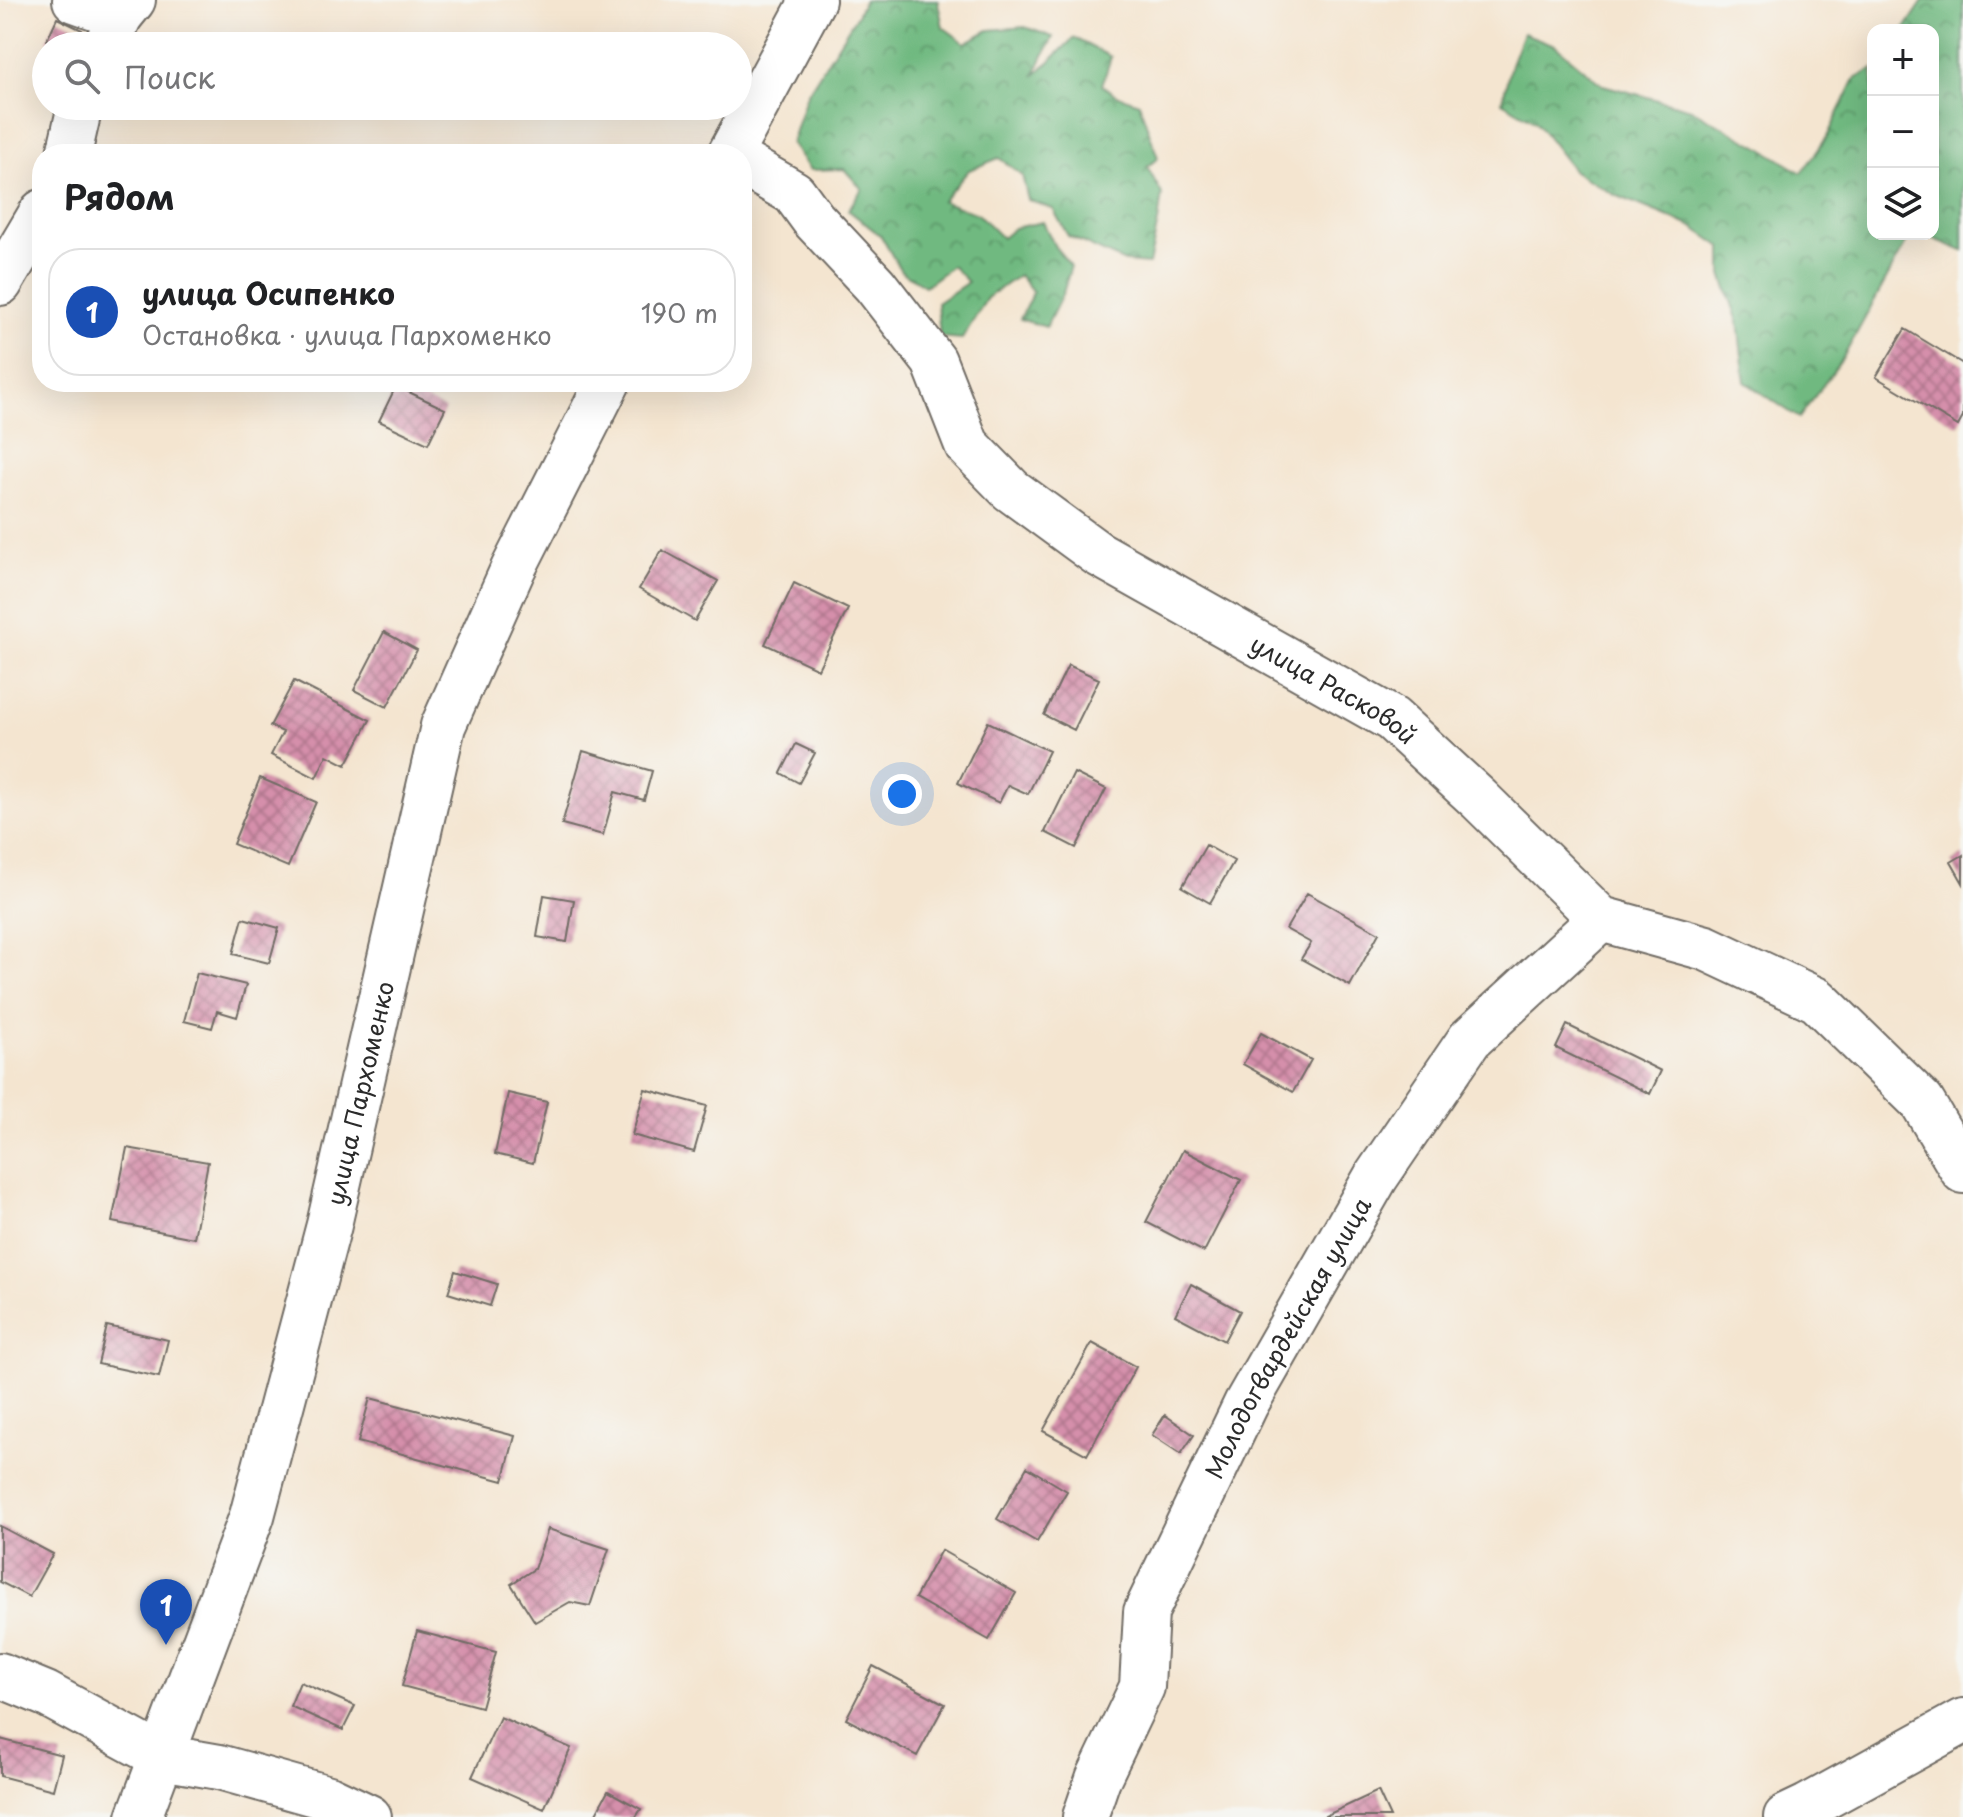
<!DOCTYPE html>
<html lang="ru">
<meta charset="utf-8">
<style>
:root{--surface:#fff;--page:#f6f6f6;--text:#202124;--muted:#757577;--line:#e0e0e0;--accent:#c8321e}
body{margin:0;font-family:"Playpen Sans",sans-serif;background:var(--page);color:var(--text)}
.controls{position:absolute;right:24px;top:24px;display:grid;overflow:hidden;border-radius:16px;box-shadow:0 8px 32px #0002}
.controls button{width:72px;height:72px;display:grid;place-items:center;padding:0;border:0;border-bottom:2px solid var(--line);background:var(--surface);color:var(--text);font:40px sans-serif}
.you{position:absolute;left:902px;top:794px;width:28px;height:28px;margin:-20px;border:6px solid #fff;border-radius:50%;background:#1a73e8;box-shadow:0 0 0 12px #1a73e833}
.badge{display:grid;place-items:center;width:52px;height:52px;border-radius:50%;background:var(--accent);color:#fff;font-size:26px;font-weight:700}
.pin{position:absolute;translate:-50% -66px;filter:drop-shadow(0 2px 4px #0008)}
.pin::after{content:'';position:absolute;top:42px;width:28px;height:24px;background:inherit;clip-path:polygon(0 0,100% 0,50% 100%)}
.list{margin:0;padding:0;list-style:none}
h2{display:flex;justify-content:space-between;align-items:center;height:104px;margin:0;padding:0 32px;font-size:34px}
h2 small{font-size:26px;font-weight:400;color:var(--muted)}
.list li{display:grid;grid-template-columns:52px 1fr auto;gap:24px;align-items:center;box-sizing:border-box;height:128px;margin:0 16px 16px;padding:0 16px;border:2px solid var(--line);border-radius:32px}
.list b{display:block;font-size:30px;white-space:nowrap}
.list p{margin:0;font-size:26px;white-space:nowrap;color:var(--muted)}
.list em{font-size:26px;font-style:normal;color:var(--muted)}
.icon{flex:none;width:44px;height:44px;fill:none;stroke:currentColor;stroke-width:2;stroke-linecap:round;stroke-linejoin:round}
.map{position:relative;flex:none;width:1963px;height:1817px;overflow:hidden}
.search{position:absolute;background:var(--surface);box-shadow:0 8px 32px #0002;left:32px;top:32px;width:720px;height:88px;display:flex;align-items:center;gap:20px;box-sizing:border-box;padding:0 28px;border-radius:44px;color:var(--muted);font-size:30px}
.panel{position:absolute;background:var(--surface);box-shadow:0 8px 32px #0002;left:32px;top:144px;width:720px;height:248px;border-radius:32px}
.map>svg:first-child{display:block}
.forest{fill:url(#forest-crowns);stroke:#4e7256;stroke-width:2}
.building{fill:url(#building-cross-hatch)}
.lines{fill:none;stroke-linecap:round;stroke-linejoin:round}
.minor-casing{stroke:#716c65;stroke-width:48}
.minor{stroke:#fff;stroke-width:44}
.labels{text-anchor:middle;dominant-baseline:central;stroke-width:6;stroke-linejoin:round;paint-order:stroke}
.street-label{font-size:24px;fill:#2b2b2b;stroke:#f6f6f2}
</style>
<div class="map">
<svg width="1963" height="1817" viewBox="0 0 1963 1817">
<defs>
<pattern id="forest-crowns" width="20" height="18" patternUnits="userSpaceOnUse" patternTransform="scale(2)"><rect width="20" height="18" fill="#70b980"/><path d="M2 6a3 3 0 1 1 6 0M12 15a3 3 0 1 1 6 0" fill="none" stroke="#5c9769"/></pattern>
<pattern id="building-cross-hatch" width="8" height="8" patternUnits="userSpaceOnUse" patternTransform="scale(2)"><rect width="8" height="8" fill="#d58fab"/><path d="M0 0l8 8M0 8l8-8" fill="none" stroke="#ad758b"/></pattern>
</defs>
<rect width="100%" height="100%" fill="#f6f6f2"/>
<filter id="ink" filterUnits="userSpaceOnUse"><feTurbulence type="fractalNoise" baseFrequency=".0125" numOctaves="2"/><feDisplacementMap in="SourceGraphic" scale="16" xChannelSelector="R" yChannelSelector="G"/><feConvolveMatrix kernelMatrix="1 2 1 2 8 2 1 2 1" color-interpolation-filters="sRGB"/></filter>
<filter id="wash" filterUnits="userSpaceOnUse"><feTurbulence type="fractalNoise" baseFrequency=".006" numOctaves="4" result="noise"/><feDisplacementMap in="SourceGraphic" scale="32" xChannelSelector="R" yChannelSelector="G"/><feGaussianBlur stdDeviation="1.8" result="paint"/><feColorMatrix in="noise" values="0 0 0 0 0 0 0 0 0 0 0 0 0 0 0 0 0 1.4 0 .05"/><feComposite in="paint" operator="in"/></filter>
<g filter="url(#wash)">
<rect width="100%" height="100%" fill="#f4e5d0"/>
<path class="forest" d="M 864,0 L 939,0 L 938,3 L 943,27 L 965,43 L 989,30 L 1025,27 L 1053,37 L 1034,76 L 1074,38 L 1111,57 L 1102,85 L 1116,95 L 1139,103 L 1158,158 L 1147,167 L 1162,194 L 1158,222 L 1149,264 L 1125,262 L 1068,236 L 1053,209 L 1028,200 L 1022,175 L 999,158 L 969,170 L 942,201 L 978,214 L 1002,238 L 1014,228 L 1043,222 L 1055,247 L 1071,266 L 1063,293 L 1046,327 L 1020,319 L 1033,292 L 1019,275 L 987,298 L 962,339 L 940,337 L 937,303 L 968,282 L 952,266 L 925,286 L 901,271 L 881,236 L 848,210 L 862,189 L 844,169 L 810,170 L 791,143 L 807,94 L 857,15 Z
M 1924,0 L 1963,0 L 1963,251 L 1923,234 L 1933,234 L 1933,30 L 1904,30 Z
M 1523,33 L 1555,45 L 1603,85 L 1691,109 L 1763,149 L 1802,173 L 1827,137 L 1855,79 L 1873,69 L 1873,234 L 1911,234 L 1843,358 L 1799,418 L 1745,382 L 1738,322 L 1722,274 L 1722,247 L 1691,226 L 1613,194 L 1574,171 L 1536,122 L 1502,102 L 1511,64 Z"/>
<g id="blocks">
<path class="building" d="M 57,18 L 82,30 L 75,46 L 59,46 L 47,40 Z
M 1905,329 L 1963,364 L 1963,417 L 1958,426 L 1876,377 Z
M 396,386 L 445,409 L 428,444 L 379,421 Z
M 662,550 L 718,581 L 695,621 L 639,589 Z
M 794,583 L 848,609 L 818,669 L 765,644 Z
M 384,632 L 417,650 L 387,707 L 354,690 Z
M 1068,665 L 1099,679 L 1074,730 L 1044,715 Z
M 294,681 L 370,720 L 346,765 L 327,755 L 316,778 L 271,755 L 283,732 L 270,726 Z
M 988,722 L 1049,751 L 1028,794 L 1008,785 L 999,803 L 958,783 Z
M 796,744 L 815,753 L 799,783 L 781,773 Z
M 583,751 L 652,771 L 644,800 L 615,792 L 603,835 L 562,824 Z
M 1074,773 L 1106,789 L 1076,848 L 1045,832 Z
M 260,778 L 316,802 L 288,867 L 233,844 Z
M 1206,845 L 1234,861 L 1210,903 L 1182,887 Z
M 1963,855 L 1963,883 L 1951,862 Z
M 1307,893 L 1379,933 L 1350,986 L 1301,959 L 1311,943 L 1286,929 Z
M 544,895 L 574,900 L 567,942 L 537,937 Z
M 243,918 L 279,928 L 269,963 L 233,954 Z
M 197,973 L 246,985 L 237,1017 L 217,1011 L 212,1028 L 184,1021 Z
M 1567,1025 L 1661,1071 L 1650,1094 L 1556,1048 Z
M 1261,1033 L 1311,1060 L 1293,1092 L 1243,1064 Z
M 645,1089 L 707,1106 L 694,1152 L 632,1135 Z
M 508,1093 L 547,1102 L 533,1163 L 495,1154 Z
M 127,1148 L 208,1162 L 194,1238 L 112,1222 Z
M 1183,1150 L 1241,1180 L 1204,1252 L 1146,1222 Z
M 455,1271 L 497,1284 L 490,1306 L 448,1293 Z
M 1191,1284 L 1240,1311 L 1224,1341 L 1175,1315 Z
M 107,1326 L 168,1340 L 159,1377 L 98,1364 Z
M 1092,1343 L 1136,1367 L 1087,1455 L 1043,1431 Z
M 370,1398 L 515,1436 L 503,1481 L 358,1442 Z
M 1165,1415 L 1194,1435 L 1181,1454 L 1152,1435 Z
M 1027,1467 L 1067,1491 L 1037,1542 L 997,1519 Z
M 0,1526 L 53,1554 L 29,1597 L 0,1582 Z
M 548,1529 L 609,1549 L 590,1606 L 570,1602 L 535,1622 L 511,1584 L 534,1569 Z
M 941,1550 L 1016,1593 L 989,1640 L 915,1598 Z
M 417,1631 L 496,1652 L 481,1707 L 402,1686 Z
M 873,1666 L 945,1704 L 917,1756 L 846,1719 Z
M 300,1682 L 355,1706 L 343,1730 L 290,1706 Z
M 500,1717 L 571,1748 L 544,1809 L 472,1777 Z
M 0,1739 L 62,1755 L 53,1790 L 0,1776 Z
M 608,1791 L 641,1809 L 636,1817 L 594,1817 Z
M 1378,1791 L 1390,1817 L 1323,1817 Z"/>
</g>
</g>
<g filter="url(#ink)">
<use href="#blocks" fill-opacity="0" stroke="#716c65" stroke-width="2"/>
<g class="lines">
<g class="minor-casing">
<g id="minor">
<path d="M 75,0 L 120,16"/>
<path d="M 106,46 L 120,16 L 133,0"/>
<path d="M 69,154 L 80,106"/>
<path d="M 730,154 L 813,0"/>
<path id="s1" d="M 742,163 L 794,193 L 813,219 L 875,285 L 934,361 L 967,445 L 1011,490 L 1097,553 L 1392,719 L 1479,799 L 1601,919 L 1706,948 L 1817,1000 L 1922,1102 L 1963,1171"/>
<path d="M 0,283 L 42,212"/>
<path d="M 0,1675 L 46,1694 L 162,1757 L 219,1767 L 329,1798 L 369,1817"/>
<path id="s2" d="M 139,1817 L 252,1516 L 329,1225 L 443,726 L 513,569 L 608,382"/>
<path id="s3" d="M 1085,1817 L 1098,1779 L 1142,1687 L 1146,1612 L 1246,1404 L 1376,1177 L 1470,1039 L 1601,919"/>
<path d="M 1786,1817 L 1807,1807 L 1963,1721"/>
</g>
</g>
<use href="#minor" class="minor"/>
</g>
</g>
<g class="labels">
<g class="street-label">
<text stroke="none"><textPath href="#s1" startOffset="812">улица Расковой</textPath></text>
<text stroke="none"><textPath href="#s2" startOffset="758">улица Пархоменко</textPath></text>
<text stroke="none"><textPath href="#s3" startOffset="526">Молодогвардейская улица</textPath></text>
</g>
</g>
</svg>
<div class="controls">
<button>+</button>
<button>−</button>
<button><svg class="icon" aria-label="layers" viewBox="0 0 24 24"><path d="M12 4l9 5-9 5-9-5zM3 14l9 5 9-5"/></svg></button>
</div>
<div class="you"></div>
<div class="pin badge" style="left:166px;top:1645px;background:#1a4fb4">1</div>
<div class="search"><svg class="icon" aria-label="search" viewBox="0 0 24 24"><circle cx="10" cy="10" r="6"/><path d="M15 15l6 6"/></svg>Поиск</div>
<section class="panel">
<h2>Рядом<small></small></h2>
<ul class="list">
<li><span class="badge" style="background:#1a4fb4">1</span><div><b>улица Осипенко</b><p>Остановка · улица Пархоменко</p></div><em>190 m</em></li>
</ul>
</section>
</div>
